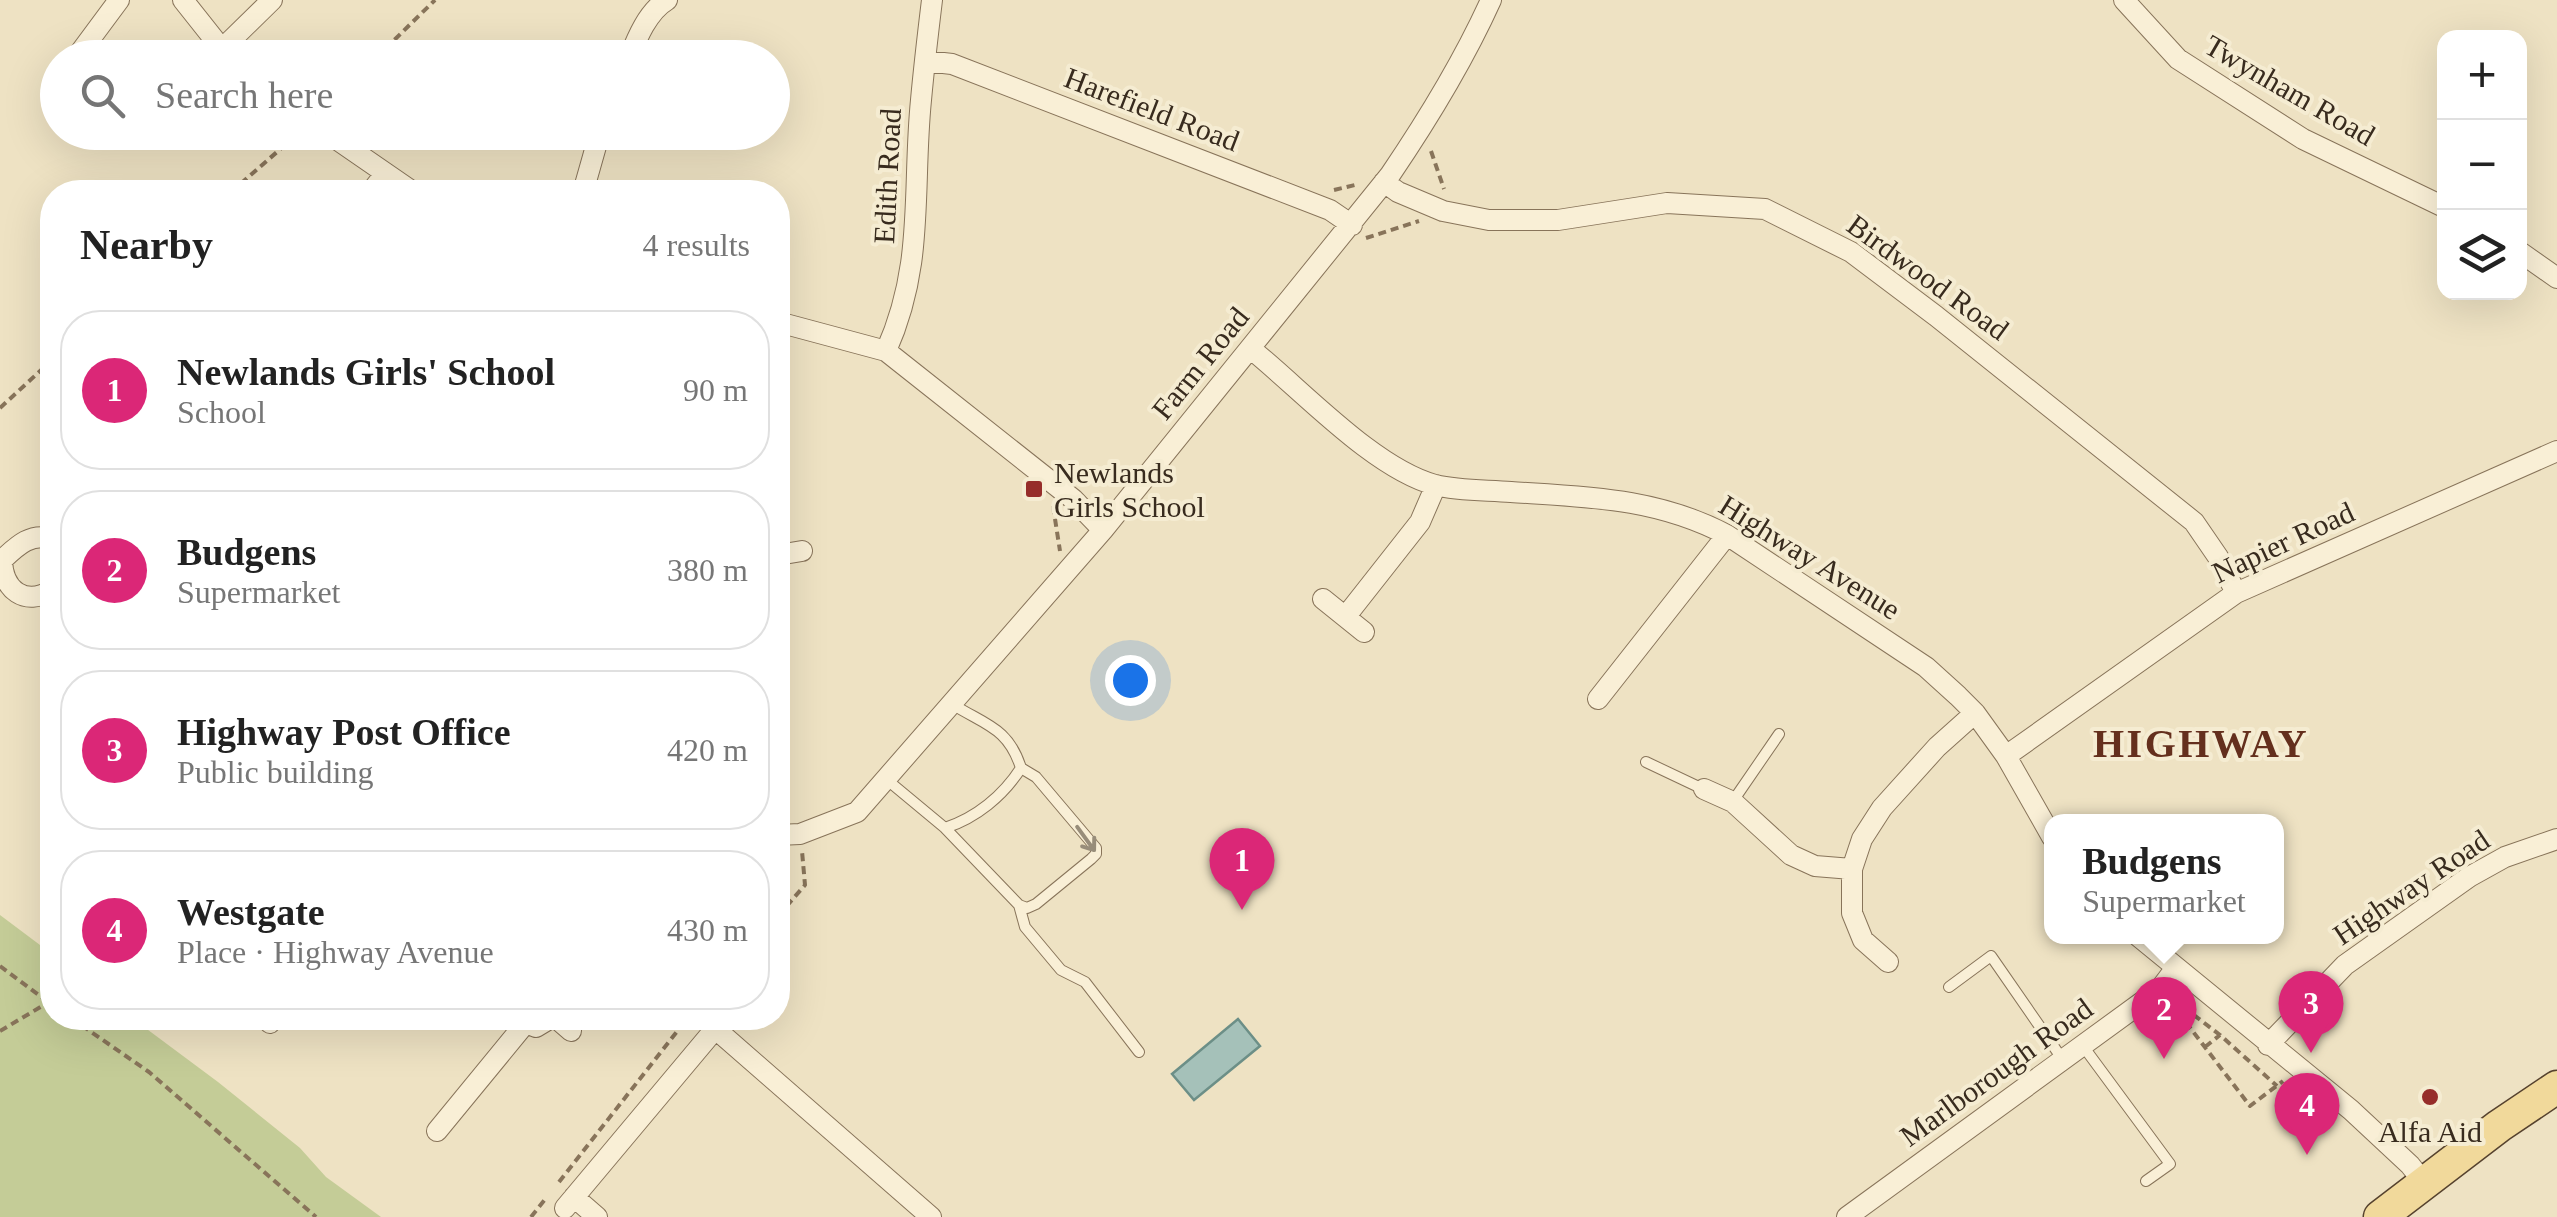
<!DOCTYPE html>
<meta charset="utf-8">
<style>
:root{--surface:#fff;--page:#f2f2f2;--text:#222;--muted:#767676;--line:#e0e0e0;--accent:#db2777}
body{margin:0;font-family:Georgia,serif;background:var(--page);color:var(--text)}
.controls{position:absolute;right:30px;top:30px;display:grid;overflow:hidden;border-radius:20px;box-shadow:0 10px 40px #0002}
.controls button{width:90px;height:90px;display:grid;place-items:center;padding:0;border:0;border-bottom:2px solid var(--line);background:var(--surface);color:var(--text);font:50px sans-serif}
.you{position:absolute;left:1130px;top:680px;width:35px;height:35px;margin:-25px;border:8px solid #fff;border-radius:50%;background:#1a73e8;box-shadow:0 0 0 15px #1a73e833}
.badge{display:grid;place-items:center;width:65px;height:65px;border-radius:50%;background:var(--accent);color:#fff;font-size:32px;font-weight:700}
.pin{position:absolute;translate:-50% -82px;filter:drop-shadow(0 2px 5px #0008)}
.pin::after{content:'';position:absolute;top:52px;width:35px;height:30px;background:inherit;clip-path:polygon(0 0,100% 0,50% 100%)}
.popup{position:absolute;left:2044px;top:814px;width:240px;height:130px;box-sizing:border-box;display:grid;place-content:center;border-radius:20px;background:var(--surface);filter:drop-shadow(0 2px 8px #0005);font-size:32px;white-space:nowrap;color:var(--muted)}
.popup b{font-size:38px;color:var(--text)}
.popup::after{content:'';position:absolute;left:50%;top:100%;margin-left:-20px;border:20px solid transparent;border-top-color:var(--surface)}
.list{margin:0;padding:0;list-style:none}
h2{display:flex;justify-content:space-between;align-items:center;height:130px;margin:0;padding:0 40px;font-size:42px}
h2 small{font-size:32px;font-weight:400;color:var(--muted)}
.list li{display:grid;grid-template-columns:65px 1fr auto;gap:30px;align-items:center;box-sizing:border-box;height:160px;margin:0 20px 20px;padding:0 20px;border:2px solid var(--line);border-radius:40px}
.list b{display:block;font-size:38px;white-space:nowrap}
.list p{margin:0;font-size:32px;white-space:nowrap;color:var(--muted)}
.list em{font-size:32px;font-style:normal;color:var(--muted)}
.icon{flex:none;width:55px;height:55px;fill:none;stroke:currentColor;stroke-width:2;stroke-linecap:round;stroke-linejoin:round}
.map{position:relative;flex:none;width:2557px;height:1217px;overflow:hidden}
.search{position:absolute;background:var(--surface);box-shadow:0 10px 40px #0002;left:40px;top:40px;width:750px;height:110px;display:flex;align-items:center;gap:25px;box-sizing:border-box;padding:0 35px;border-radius:55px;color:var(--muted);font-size:38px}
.panel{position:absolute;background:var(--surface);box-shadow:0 10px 40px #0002;left:40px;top:180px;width:750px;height:850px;border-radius:40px}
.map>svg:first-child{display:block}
.green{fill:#c4cc97}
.water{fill:#a5c1b9;stroke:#6c8f87;stroke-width:2.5}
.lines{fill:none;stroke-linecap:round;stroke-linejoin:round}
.lane-casing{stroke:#88745a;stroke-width:12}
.street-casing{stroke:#88745a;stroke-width:22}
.primary-casing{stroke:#56422e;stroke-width:35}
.path{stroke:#88745a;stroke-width:4;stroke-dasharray:8 5;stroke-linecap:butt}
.lane{stroke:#f9efd6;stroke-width:10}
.street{stroke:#f9efd6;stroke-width:20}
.primary{stroke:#f1d99b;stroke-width:32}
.oneway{stroke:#988d7a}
.poi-dot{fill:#962d2a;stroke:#f5ecd2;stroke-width:4}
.labels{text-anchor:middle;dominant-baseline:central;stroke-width:8;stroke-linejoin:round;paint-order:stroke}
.street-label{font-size:30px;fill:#382b1e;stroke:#f5ecd2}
.poi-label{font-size:30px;fill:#382b1e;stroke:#f5ecd2;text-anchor:start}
.district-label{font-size:40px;font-weight:bold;letter-spacing:2.5px;fill:#642f1d;stroke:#f5ecd2}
</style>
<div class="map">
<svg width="2557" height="1217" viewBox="0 0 2557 1217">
<rect width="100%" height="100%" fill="#eee2c3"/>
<path class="green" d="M 0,915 L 52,954 L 52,1018 L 132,1018 L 218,1082 L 300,1148 L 326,1177 L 381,1217 L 0,1217 Z"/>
<path class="water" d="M 1238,1019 L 1260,1046 L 1194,1100 L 1172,1074 Z"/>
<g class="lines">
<g class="lane-casing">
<path id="lane" d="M 1646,762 L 1703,789
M 886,779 L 945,828 C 976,818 1003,796 1021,768 C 1008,727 985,725 952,704
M 1733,801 L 1779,734
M 945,828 L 1019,905 L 1027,908 L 1036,904 L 1091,859 L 1096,854 L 1096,848 L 1036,777 L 1021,768
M 1019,905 L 1025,927 L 1061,970 L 1085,982 L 1139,1052
M 1949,987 L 1991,956 L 2063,1060
M 2083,1046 L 2170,1164 L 2146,1181"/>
</g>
<g class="street-casing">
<path id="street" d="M 183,0 L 229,58
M 2124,0 L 2178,59 L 2303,139 L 2444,207
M 222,49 L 272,0
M 76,58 L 119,0
M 629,58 C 637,38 648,11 667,0
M 926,61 L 952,64 L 1330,210 L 1352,225
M 326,132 L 413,192
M 1384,182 L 1398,192 L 1443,211 L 1489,220 L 1558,220 L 1667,203 L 1765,209 L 1851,252 L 1936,316 L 2194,522 L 2218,557 L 2236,593
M 371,192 L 385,174
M 583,192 L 600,132
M 2520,252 L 2557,278
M 778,322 L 886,351 L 1073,499 L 1103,530
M 1251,349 C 1302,390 1373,468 1435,485 C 1459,491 1487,490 1511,492 C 1589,497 1657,498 1727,535 L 1926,667 L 1958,696 L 1975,713 L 2006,756 L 2052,837
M 886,351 C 925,264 912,191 921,100 C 924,67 928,33 932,0
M 52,539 C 31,532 17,546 2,560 C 3,590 25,607 52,590
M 778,555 L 802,551
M 1323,599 L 1364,632
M 1346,616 L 1420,522 L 1436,485
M 1598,699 L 1727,535
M 2006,756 L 2236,593 L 2557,451
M 1704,789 L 1733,802 L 1791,855 L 1815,866 L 1852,869
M 778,835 L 800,834 L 857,812 L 1103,530 L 1390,175 C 1428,119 1463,62 1491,0
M 2138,936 L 2351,1110 L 2410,1165 L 2425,1184
M 1888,962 L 1863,940 L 1852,913 L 1852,869 L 1862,839 L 1882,808 L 1937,747 L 1975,713
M 514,1018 L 536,1027 L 551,1018
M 556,1018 L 571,1031
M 703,1018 L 931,1217
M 270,1023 L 274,1018
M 2268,1045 L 2345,965 L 2469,877 L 2505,857 L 2557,839
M 437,1131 L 524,1025
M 574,1197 L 597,1217
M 565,1208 L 715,1029
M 1847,1217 L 2160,989 L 2175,969"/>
</g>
<g class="primary-casing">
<path id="primary" d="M 2380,1217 L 2499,1126 L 2557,1087"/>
</g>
<path class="path" d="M 376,58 L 435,0
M 1431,151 L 1444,189
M 1334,190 L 1359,184
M 231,192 L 300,132
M 1366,238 L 1419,221
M 0,408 L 52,360
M 1077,477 L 1123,473
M 1053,506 L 1060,551
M 778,916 L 805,885 L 802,851
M 0,966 L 52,1005
M 2173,999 L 2220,1035 L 2277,1086
M 2178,1012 L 2250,1106 L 2283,1081
M 71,1018 L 149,1072 L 316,1217
M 0,1031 L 49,1002
M 2205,1047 L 2220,1035
M 559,1182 L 686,1020
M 531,1217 L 547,1197"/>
<use href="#lane" class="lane"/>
<use href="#street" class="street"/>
<use href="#primary" class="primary"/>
</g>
<defs><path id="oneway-shaft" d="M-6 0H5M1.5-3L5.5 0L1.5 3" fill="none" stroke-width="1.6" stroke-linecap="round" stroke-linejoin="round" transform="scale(2.5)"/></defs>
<use class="oneway" href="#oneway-shaft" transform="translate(1086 839) rotate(54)"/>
<g class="poi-dot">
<rect x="1024" y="479" width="20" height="20" rx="5"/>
<circle cx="2430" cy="1097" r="10"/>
</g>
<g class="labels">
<g class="street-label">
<text transform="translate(2290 90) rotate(30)">Twynham Road</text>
<text transform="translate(1152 109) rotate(21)">Harefield Road</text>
<text transform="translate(887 176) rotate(-87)">Edith Road</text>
<text transform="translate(1928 277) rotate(36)">Birdwood Road</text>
<text transform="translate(1200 363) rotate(-51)">Farm Road</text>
<text transform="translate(2283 542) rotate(-25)">Napier Road</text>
<text transform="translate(1810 557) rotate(32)">Highway Avenue</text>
<text transform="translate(2411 887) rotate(-34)">Highway Road</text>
<text transform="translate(1996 1072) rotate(-36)">Marlborough Road</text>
</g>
<g class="poi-label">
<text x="1054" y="472">Newlands<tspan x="1054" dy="34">Girls School</tspan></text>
<text x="2430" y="1131" text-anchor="middle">Alfa Aid</text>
</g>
<g class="district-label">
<text x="2201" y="743">HIGHWAY</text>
</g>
</g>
</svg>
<div class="controls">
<button>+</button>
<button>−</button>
<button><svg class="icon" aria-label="layers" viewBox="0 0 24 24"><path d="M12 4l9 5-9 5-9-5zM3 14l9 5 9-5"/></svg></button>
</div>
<div class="you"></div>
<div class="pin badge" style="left:1242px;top:910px">1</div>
<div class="pin badge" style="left:2164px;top:1059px">2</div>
<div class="popup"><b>Budgens</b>Supermarket</div>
<div class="pin badge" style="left:2311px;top:1053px">3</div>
<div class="pin badge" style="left:2307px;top:1155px">4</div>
<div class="search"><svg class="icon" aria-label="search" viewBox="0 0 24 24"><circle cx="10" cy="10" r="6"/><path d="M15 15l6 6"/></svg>Search here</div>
<section class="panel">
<h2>Nearby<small>4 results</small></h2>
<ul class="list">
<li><span class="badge">1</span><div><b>Newlands Girls' School</b><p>School</p></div><em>90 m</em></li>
<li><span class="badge">2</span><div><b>Budgens</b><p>Supermarket</p></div><em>380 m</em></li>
<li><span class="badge">3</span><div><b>Highway Post Office</b><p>Public building</p></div><em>420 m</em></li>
<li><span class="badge">4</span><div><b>Westgate</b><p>Place · Highway Avenue</p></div><em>430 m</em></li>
</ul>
</section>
</div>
